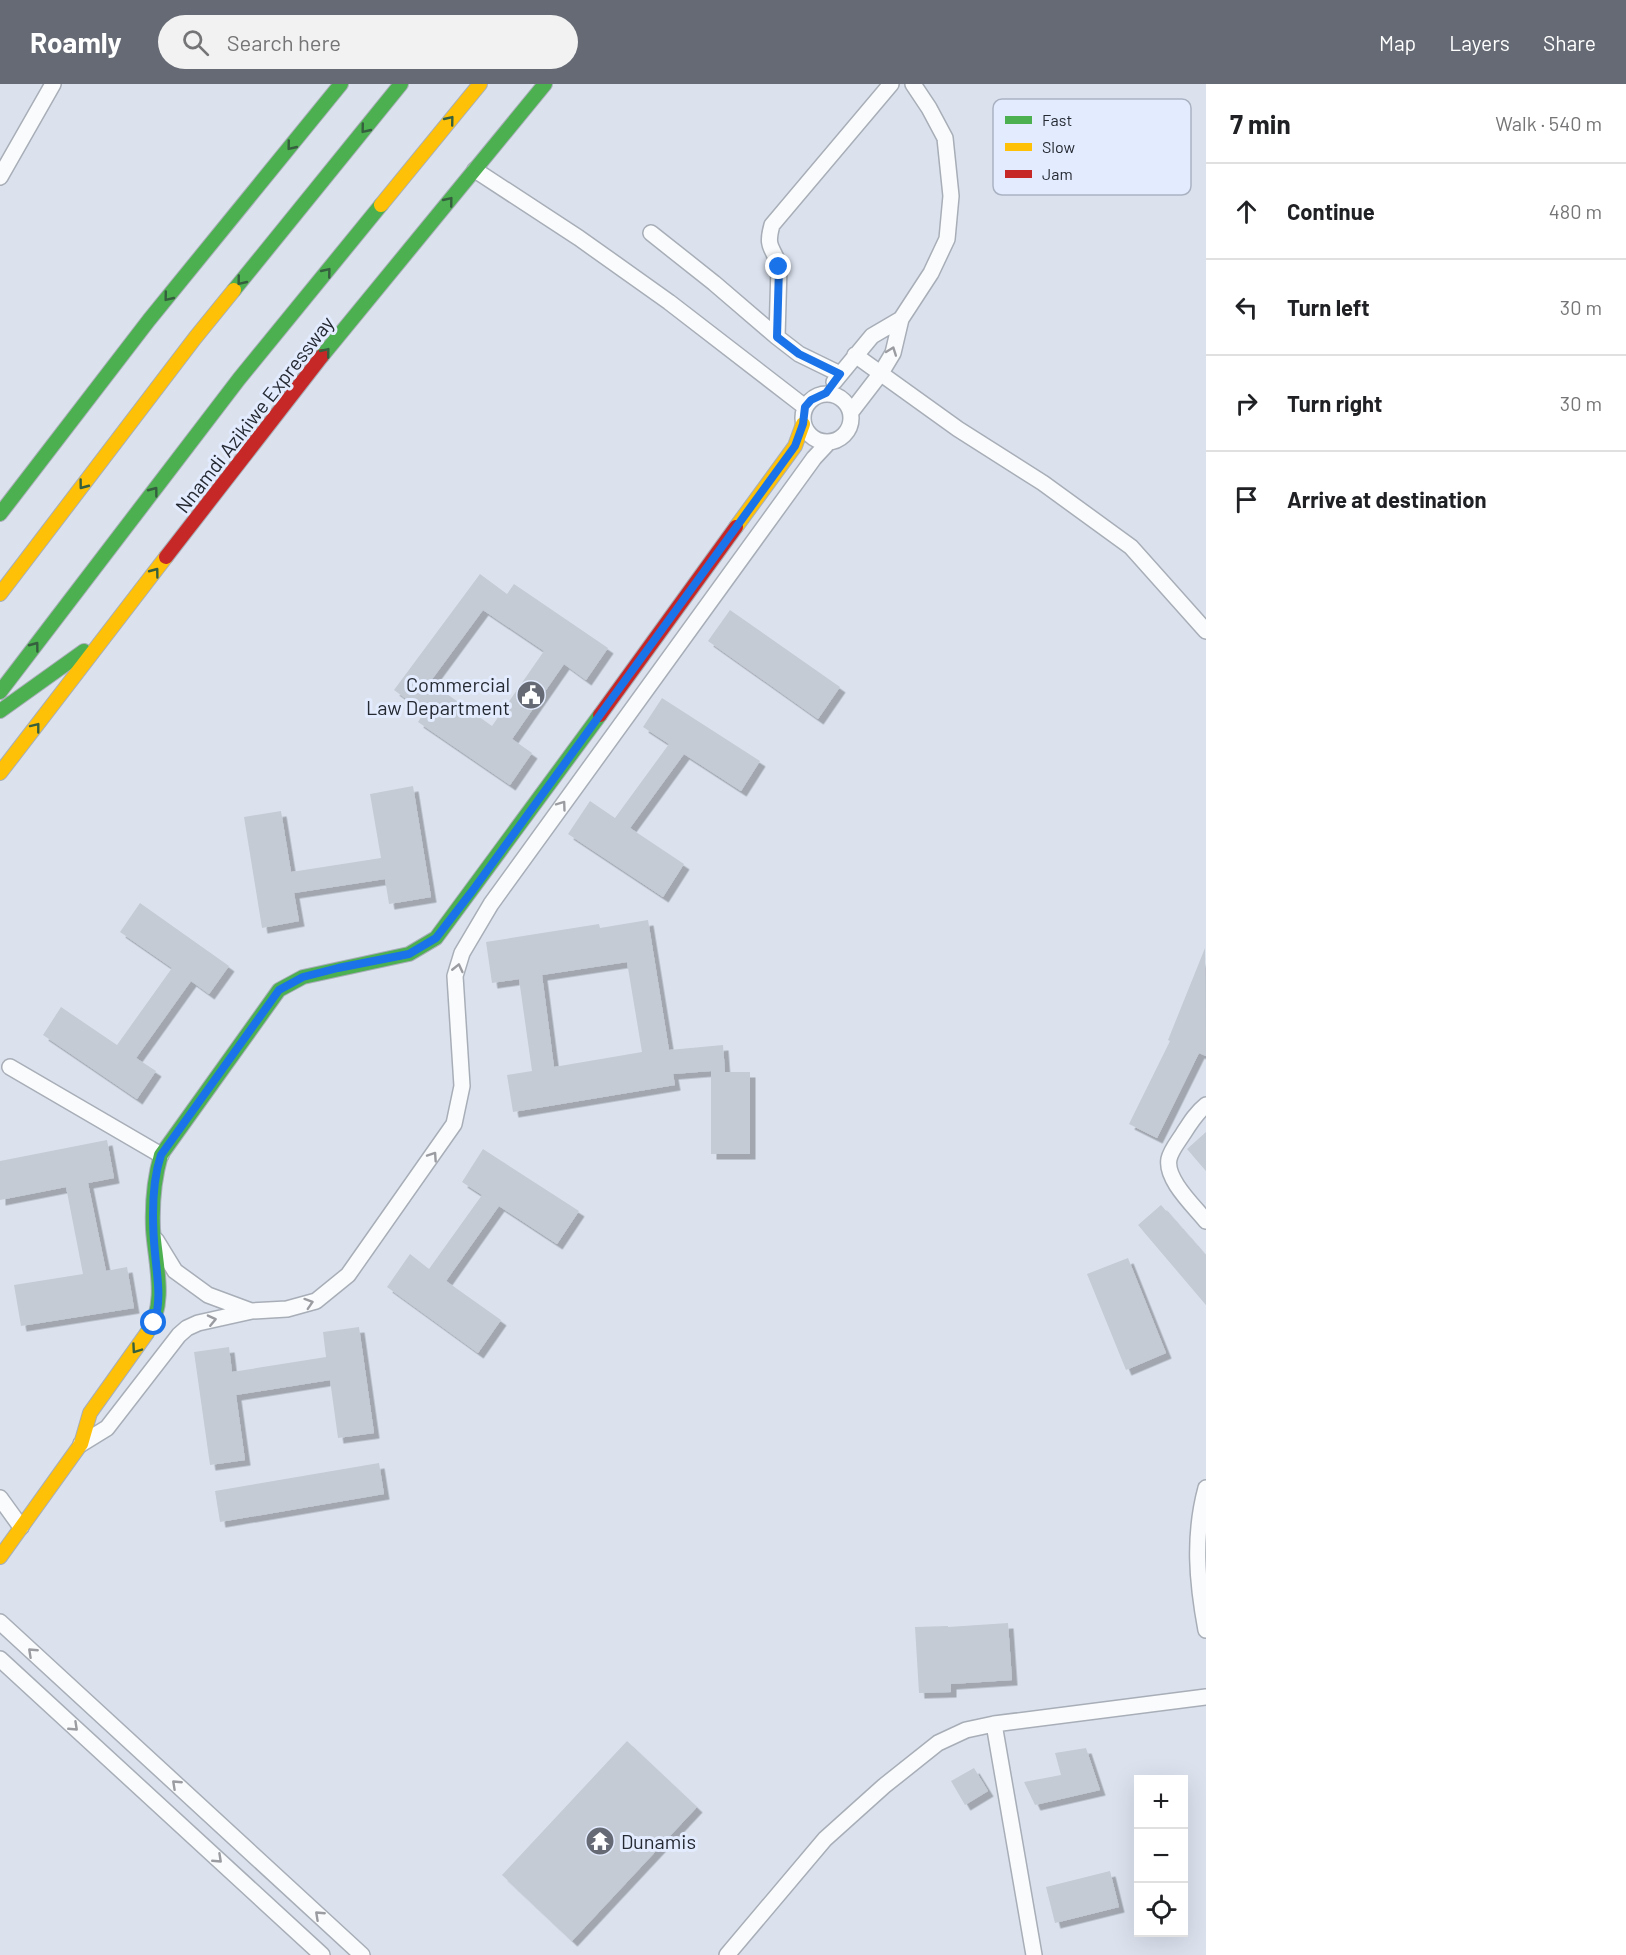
<!DOCTYPE html>
<meta charset="utf-8">
<style>
:root{--surface:#fff;--page:#f2f2f2;--text:#202124;--muted:#757577;--line:#e0e0e0;--accent:#656a74}
body{margin:0;font-family:Barlow,sans-serif;background:var(--page);color:var(--text)}
.controls{position:absolute;right:18px;bottom:18px;display:grid;overflow:hidden;border-radius:0px;box-shadow:0 6px 24px #0002}
.controls button{width:54px;height:54px;display:grid;place-items:center;padding:0;border:0;border-bottom:2px solid var(--line);background:var(--surface);color:var(--text);font:30px sans-serif}
.stop{position:absolute;width:18px;height:18px;margin:-14px;border:4px solid #1a73e8;border-radius:50%;background:#fff}
.stop.end{background:#1a73e8;border-color:#fff;box-shadow:0 2px 6px #0008}
.list{margin:0;padding:0;list-style:none}
h2{display:flex;justify-content:space-between;align-items:center;height:78px;margin:0;padding:0 24px;font-size:26px}
h2 small{font-size:20px;font-weight:400;color:var(--muted)}
.list li{display:grid;grid-template-columns:39px 1fr auto;gap:18px;align-items:center;box-sizing:border-box;height:96px;padding:0 24px;border-top:2px solid var(--line)}
.list b{display:block;font-size:22px;white-space:nowrap}
.list em{font-size:20px;font-style:normal;color:var(--muted)}
.icon{flex:none;width:33px;height:33px;fill:none;stroke:currentColor;stroke-width:2;stroke-linecap:round;stroke-linejoin:round}
.map{position:relative;flex:none;width:1206px;height:1871px;overflow:hidden}
header{display:flex;align-items:center;gap:36px;box-sizing:border-box;height:84px;padding:0 30px;background:var(--accent);color:#fff}
header strong{font-size:28px}
nav{display:flex;gap:33px;margin-inline-start:auto;font-size:21px}
.search{width:420px;height:54px;background:var(--page);display:flex;align-items:center;gap:15px;box-sizing:border-box;padding:0 21px;border-radius:33px;color:var(--muted);font-size:22px}
main{display:flex}
aside{flex:1;background:var(--surface)}
.map>svg:first-child{display:block}
.building{fill:#c5cbd4;fill-rule:evenodd;filter:url(#shadow)}
.lines{fill:none;stroke-linecap:round;stroke-linejoin:round}
.street-casing{stroke:#a8aeb7;stroke-width:18}
.fast-casing{stroke:#a8aeb7;stroke-width:16}
.slow-casing{stroke:#a8aeb7;stroke-width:16}
.jam-casing{stroke:#a8aeb7;stroke-width:16}
.street{stroke:#fafbfc;stroke-width:15}
.fast{stroke:#4caf50;stroke-width:14}
.slow{stroke:#ffc107;stroke-width:14}
.jam{stroke:#c62828;stroke-width:14}
.oneway{stroke:#355f3e}
.oneway2{stroke:#9a9ca1}
.route{stroke:#1a73e8;stroke-width:8}
.labels{text-anchor:middle;dominant-baseline:central;stroke-width:6;stroke-linejoin:round;paint-order:stroke}
.street-label{font-size:20px;fill:#252932;stroke:#e3ecff}
.poi-label{font-size:20px;fill:#252932;stroke:#e3ecff;text-anchor:end}
.key{fill:#e3ecff;stroke:#aab2c2;stroke-width:1.5}
.key-label{font-size:16px;fill:#252932}
</style>
<header>
<strong>Roamly</strong>
<div class="search"><svg class="icon" aria-label="search" viewBox="0 0 24 24"><circle cx="10" cy="10" r="6"/><path d="M15 15l6 6"/></svg>Search here</div>
<nav><a>Map</a><a>Layers</a><a>Share</a></nav>
</header>
<main>
<div class="map">
<svg width="1206" height="1871" viewBox="0 0 1206 1871">
<defs>
<filter id="shadow"><feDropShadow dx="5.5" dy="5.5" stdDeviation="0" flood-color="#0004"/></filter>
</defs>
<rect width="100%" height="100%" fill="#dbe2ee"/>
<path class="building" d="M 480,490 L 507,510 L 514,500 L 608,564 L 586,596 L 564,580 L 512,655 L 532,669 L 510,701 L 418,638 L 424,628 L 394,606 ZM 483,526 L 544,567 L 492,642 L 430,598 Z
M 730,526 L 840,603 L 818,635 L 708,557 Z
M 662,614 L 760,677 L 741,707 L 684,670 L 630,744 L 684,780 L 663,813 L 568,750 L 590,717 L 615,734 L 669,660 L 643,643 Z
M 413,702 L 431,813 L 389,820 L 385,795 L 294,809 L 299,837 L 262,844 L 244,733 L 281,727 L 291,788 L 381,774 L 370,710 Z
M 140,819 L 229,882 L 209,910 L 191,897 L 136,974 L 156,987 L 137,1015 L 43,951 L 61,923 L 117,961 L 172,884 L 120,848 Z
M 648,836 L 669,966 L 723,961 L 725,988 L 750,988 L 750,1070 L 711,1070 L 711,987 L 673,990 L 675,1001 L 513,1028 L 507,991 L 532,987 L 519,895 L 492,899 L 486,858 L 599,840 L 600,844 ZM 627,878 L 642,968 L 554,983 L 542,891 Z
M 1205,864 L 1206,972 L 1199,969 L 1157,1054 L 1129,1040 L 1170,957 L 1168,956 Z
M 1206,1048 L 1206,1087 L 1187,1065 Z
M 107,1056 L 114,1094 L 88,1099 L 106,1187 L 127,1183 L 134,1224 L 21,1242 L 14,1201 L 83,1190 L 66,1103 L 0,1116 L 0,1077 Z
M 483,1065 L 579,1127 L 557,1160 L 499,1122 L 446,1197 L 501,1236 L 478,1269 L 387,1203 L 410,1170 L 429,1185 L 482,1111 L 462,1098 Z
M 1161,1121 L 1206,1172 L 1206,1221 L 1138,1141 Z
M 1128,1174 L 1166,1269 L 1126,1286 L 1087,1190 Z
M 359,1243 L 374,1349 L 338,1354 L 330,1296 L 236,1311 L 245,1376 L 210,1381 L 194,1268 L 229,1263 L 232,1288 L 326,1273 L 323,1248 Z
M 379,1379 L 384,1410 L 220,1438 L 215,1407 Z
M 1008,1539 L 1012,1596 L 951,1600 L 951,1608 L 919,1609 L 915,1543 L 948,1542 L 948,1543 Z
M 627,1657 L 697,1723 L 572,1857 L 502,1791 Z
M 1086,1664 L 1100,1706 L 1035,1721 L 1024,1698 L 1061,1691 L 1055,1669 Z
M 974,1684 L 988,1707 L 965,1721 L 951,1697 Z
M 1110,1787 L 1119,1823 L 1055,1839 L 1046,1803 Z"/>
<g class="lines">
<g class="street-casing">
<path id="street" d="M 475,86 L 579,154 L 669,218 L 805,323
M 0,93 L 53,0
M 651,149 L 714,199 L 777,253 L 799,270 L 840,290
M 777,253 L 779,183 C 774,162 765,166 772,141 L 891,0
M 855,271 L 958,345 L 1043,399 L 1131,463 L 1206,547
M 834,298 L 872,252 L 901,235
M803 334a24 24 0 1 1 48 0a24 24 0 1 1-48 0Z
M 851,328 L 881,289 L 893,269 L 901,235 L 931,189 L 947,155 L 951,112 L 945,54 L 929,24 L 913,0
M 10,983 L 161,1071
M 1206,1021 C 1196,1029 1190,1039 1183,1050 C 1178,1058 1171,1066 1169,1075 C 1165,1095 1193,1121 1206,1137
M 156,1156 L 175,1187 L 208,1211 L 251,1227
M 81,1360 L 107,1344 L 179,1251 L 187,1244 L 198,1239 L 252,1227 L 287,1225 L 316,1217 L 348,1191 L 454,1040 L 462,1002 L 455,892 L 462,869 L 491,820 L 814,374 L 828,359
M 1206,1404 C 1193,1452 1197,1498 1206,1546
M 0,1414 L 21,1443
M 0,1538 L 362,1871
M 0,1575 L 322,1871
M 994,1640 L 1034,1871
M 727,1871 L 825,1755 L 884,1702 L 938,1659 L 966,1646 L 994,1640 L 1206,1613"/>
</g>
<g class="fast-casing">
<path id="fast" d="M 234,206 L 401,0
M 322,272 L 545,0
M 0,430 L 149,236 L 341,0
M 0,608 L 239,295 L 381,121
M 0,627 L 84,567
M 147,1249 C 168,1219 155,1179 153,1145 C 152,1120 154,1095 161,1071 L 279,906 L 303,893 L 409,870 L 436,854 L 600,631"/>
</g>
<g class="slow-casing">
<path id="slow" d="M 381,121 L 480,0
M 736,443 L 795,362 L 803,340
M 0,510 L 195,254 L 234,206
M 0,689 L 166,473
M 0,1473 L 81,1360 L 90,1329 L 147,1249"/>
</g>
<g class="jam-casing">
<path id="jam" d="M 166,473 L 322,272
M 600,631 L 736,443"/>
</g>
<use href="#street" class="street"/>
<use href="#fast" class="fast"/>
<use href="#slow" class="slow"/>
<use href="#jam" class="jam"/>
</g>
<defs><path id="oneway-chevron" d="M-2-3.5L2.5 0L-2 3.5" fill="none" stroke-width="1.6" stroke-linecap="round" stroke-linejoin="round" transform="scale(1.5)"/></defs>
<g class="oneway">
<use href="#oneway-chevron" transform="translate(450 36) rotate(-51)"/>
<use href="#oneway-chevron" transform="translate(365 45) rotate(129)"/>
<use href="#oneway-chevron" transform="translate(291 62) rotate(129)"/>
<use href="#oneway-chevron" transform="translate(449 117) rotate(-51)"/>
<use href="#oneway-chevron" transform="translate(327 188) rotate(-51)"/>
<use href="#oneway-chevron" transform="translate(241 197) rotate(129)"/>
<use href="#oneway-chevron" transform="translate(168 213) rotate(129)"/>
<use href="#oneway-chevron" transform="translate(326 268) rotate(-51)"/>
<use href="#oneway-chevron" transform="translate(83 401) rotate(127)"/>
<use href="#oneway-chevron" transform="translate(154 407) rotate(-53)"/>
<use href="#oneway-chevron" transform="translate(155 488) rotate(-53)"/>
<use href="#oneway-chevron" transform="translate(35 562) rotate(-53)"/>
<use href="#oneway-chevron" transform="translate(36 643) rotate(-52)"/>
<use href="#oneway-chevron" transform="translate(136 1265) rotate(125)"/>
</g>
<g class="oneway2">
<use href="#oneway-chevron" transform="translate(892 267) rotate(-70)"/>
<use href="#oneway-chevron" transform="translate(562 721) rotate(-54)"/>
<use href="#oneway-chevron" transform="translate(458 884) rotate(-77)"/>
<use href="#oneway-chevron" transform="translate(433 1072) rotate(-56)"/>
<use href="#oneway-chevron" transform="translate(309 1219) rotate(-18)"/>
<use href="#oneway-chevron" transform="translate(212 1236) rotate(-13)"/>
<use href="#oneway-chevron" transform="translate(32 1568) rotate(-137)"/>
<use href="#oneway-chevron" transform="translate(74 1643) rotate(43)"/>
<use href="#oneway-chevron" transform="translate(176 1700) rotate(-137)"/>
<use href="#oneway-chevron" transform="translate(218 1775) rotate(43)"/>
<use href="#oneway-chevron" transform="translate(319 1831) rotate(-137)"/>
</g>
<g class="lines">
<path class="route" d="M 154,1239 C 162,1216 157,1192 155,1169 C 152,1138 151,1101 161,1071 L 279,906 L 303,893 L 338,884 L 409,870 L 436,854 L 473,806 L 795,362 L 803,340 L 805,323 L 811,316 L 826,309 L 840,290 L 799,270 L 777,253 L 779,183"/>
</g>
<defs>
<g id="civic-disc" transform="scale(1.5)"><circle r="9.5" fill="#656a74" stroke="#e3ecff"/><path d="M-.6-6.5H3V-4.5H.6V-3L4-1V1h2V6H-6V1h2V-1L-.6-3ZM-1.2 2.5V6h2.4V2.5Z" fill="#fff"/></g>
<g id="temple-disc" transform="scale(1.5)"><circle r="9.5" fill="#656a74" stroke="#e3ecff"/><path d="M0-6L5-2H3V0L6.5 2.5H4V6H1.5V3h-3V6H-4V2.5H-6.5L-3 0V-2H-5Z" fill="#fff"/></g>
</defs>
<g fill-rule="evenodd">
<use href="#civic-disc" x="531" y="611"/>
<use href="#temple-disc" x="600" y="1757"/>
</g>
<g class="labels">
<g class="street-label">
<text transform="translate(254 330) rotate(-52)">Nnamdi Azikiwe Expressway</text>
</g>
<g class="poi-label">
<text x="510" y="600">Commercial<tspan x="510" dy="23">Law Department</tspan></text>
<text x="621" y="1757" text-anchor="start">Dunamis</text>
</g>
</g>
<rect x="993" y="15" width="198" height="96" rx="9" class="key"/>
<rect x="1005" y="32" width="27" height="8" fill="#4caf50"/>
<rect x="1005" y="59" width="27" height="8" fill="#ffc107"/>
<rect x="1005" y="86" width="27" height="8" fill="#c62828"/>
<g class="key-label">
<text x="1042" y="42">Fast</text>
<text x="1042" y="69">Slow</text>
<text x="1042" y="96">Jam</text>
</g>
</svg>
<div class="controls">
<button>+</button>
<button>−</button>
<button><svg class="icon" aria-label="locate" viewBox="0 0 24 24"><circle cx="12" cy="12" r="6"/><path d="M12 2v4M12 18v4M2 12h4M18 12h4"/></svg></button>
</div>
<div class="stop" style="left:154px;top:1239px"></div>
<div class="stop end" style="left:779px;top:183px"></div>
</div>
<aside>
<h2>7 min<small>Walk · 540 m</small></h2>
<ul class="list">
<li><svg class="icon" aria-label="ahead" viewBox="0 0 24 24"><path d="M12 20V5M6 11l6-6 6 6"/></svg><div><b>Continue</b></div><em>480 m</em></li>
<li><svg class="icon" aria-label="left" viewBox="0 0 24 24"><path d="M17 20v-9H6M10 6l-5 5 5 5"/></svg><div><b>Turn left</b></div><em>30 m</em></li>
<li><svg class="icon" aria-label="right" viewBox="0 0 24 24"><path d="M7 20v-9h11M14 6l5 5-5 5"/></svg><div><b>Turn right</b></div><em>30 m</em></li>
<li><svg class="icon" aria-label="arrive" viewBox="0 0 24 24"><path d="M6 21V4h12l-3 4 3 4H6"/></svg><div><b>Arrive at destination</b></div></li>
</ul>
</aside>
</main>
